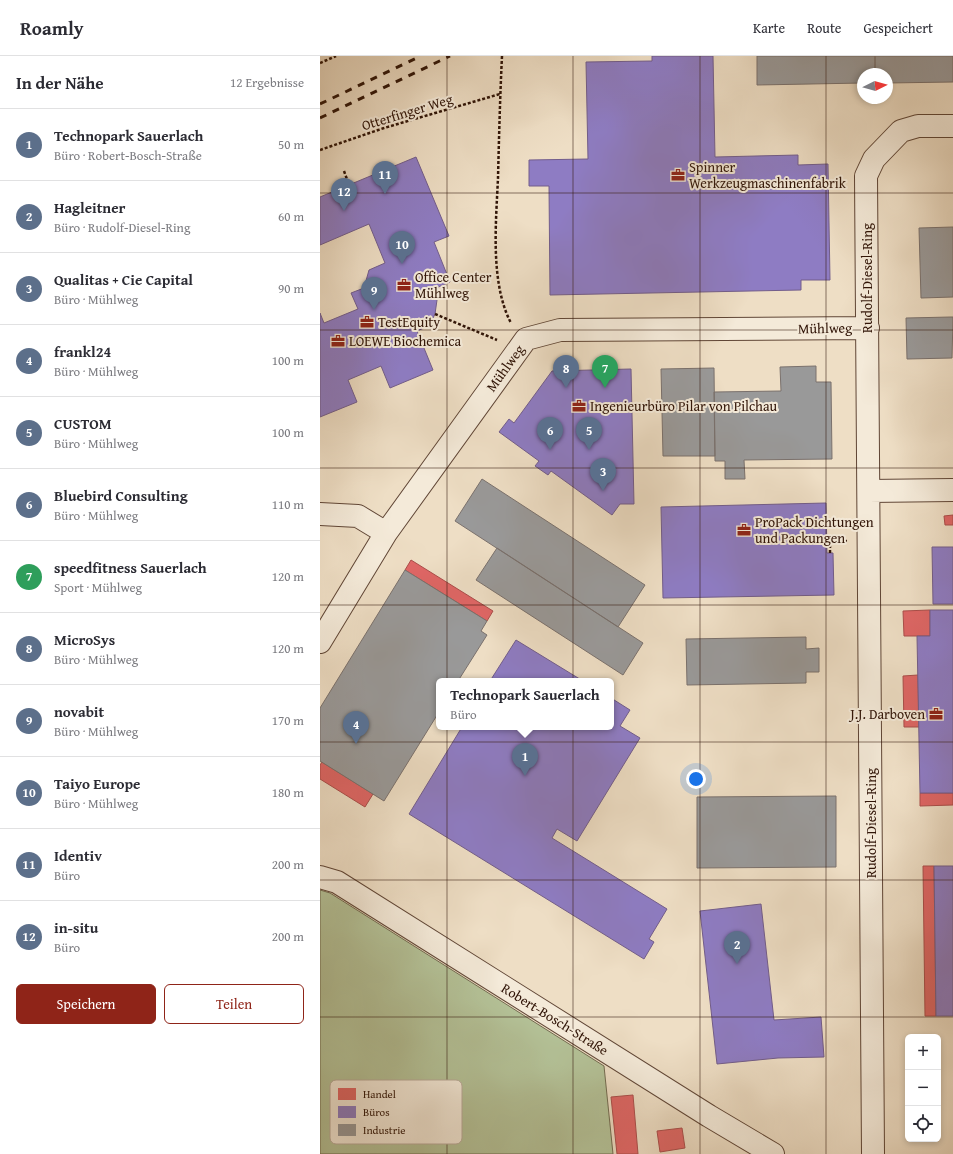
<!DOCTYPE html>
<html lang="de">
<meta charset="utf-8">
<style>
:root{--surface:#fff;--page:#f2f2f3;--text:#2b2b33;--muted:#7c7c81;--line:#e1e1e2;--accent:#8f2418}
body{margin:0;font-family:"Gentium Book Plus",serif;background:var(--page);color:var(--text)}
.controls{position:absolute;right:12px;bottom:12px;display:grid;overflow:hidden;border-radius:6px;box-shadow:0 2px 6px #0003}
.controls button{width:36px;height:36px;display:grid;place-items:center;padding:0;border:0;border-bottom:1px solid var(--line);background:var(--surface);color:var(--text);font:20px sans-serif}
.compass{position:absolute;left:537px;top:12px;width:36px;height:36px;border-radius:50%;background:var(--surface);box-shadow:0 2px 6px #0003;rotate:85deg}
.you{position:absolute;left:376px;top:723px;width:14px;height:14px;margin:-10px;border:3px solid #fff;border-radius:50%;background:#1a73e8;box-shadow:0 0 0 6px #1a73e833}
.badge{display:grid;place-items:center;width:26px;height:26px;border-radius:50%;background:var(--accent);color:#fff;font-size:13px;font-weight:700}
.pin{position:absolute;translate:-50% -33px;filter:drop-shadow(0 1px 2px #0008)}
.pin::after{content:'';position:absolute;top:21px;width:14px;height:12px;background:inherit;clip-path:polygon(0 0,100% 0,50% 100%)}
.popup{position:absolute;left:116px;top:622px;width:178px;height:52px;box-sizing:border-box;display:grid;place-content:center;border-radius:6px;background:var(--surface);filter:drop-shadow(0 1px 3px #0005);font-size:13px;white-space:nowrap;color:var(--muted)}
.popup b{font-size:15px;color:var(--text)}
.popup::after{content:'';position:absolute;left:50%;top:100%;margin-left:-8px;border:8px solid transparent;border-top-color:var(--surface)}
.list{margin:0;padding:0;list-style:none}
h2{display:flex;justify-content:space-between;align-items:center;height:52px;margin:0;padding:0 16px;font-size:17px}
h2 small{font-size:13px;font-weight:400;color:var(--muted)}
.list li{display:grid;grid-template-columns:26px 1fr auto;gap:12px;align-items:center;box-sizing:border-box;height:72px;padding:0 16px;border-top:1px solid var(--line)}
.list b{display:block;font-size:15px;white-space:nowrap}
.list p{margin:0;font-size:13px;white-space:nowrap;color:var(--muted)}
.list em{font-size:13px;font-style:normal;color:var(--muted)}
.actions{display:flex;gap:8px;padding:12px 16px}
.actions a{flex:1;padding:9px 0;border:1px solid var(--accent);border-radius:6px;text-align:center;font-size:14px;color:var(--accent)}
.actions .main{background:var(--accent);color:#fff}
.icon{flex:none;width:22px;height:22px;fill:none;stroke:currentColor;stroke-width:2;stroke-linecap:round;stroke-linejoin:round}
.map{position:relative;flex:none;width:633px;height:1098px;overflow:hidden}
header{display:flex;align-items:center;gap:24px;box-sizing:border-box;height:56px;padding:0 20px;background:var(--surface);border-bottom:1px solid var(--line)}
header strong{font-size:19px}
nav{display:flex;gap:22px;margin-inline-start:auto;font-size:14px}
main{display:flex}
aside{flex:1;background:var(--surface)}
.map>svg:first-child{display:block}
.green{fill:#b4c298;stroke:#726b50}
.shops{fill:#e06666;stroke:#ab4d4a}
.offices{fill:#8e7cc3;stroke:#725d8b}
.industry{fill:#999;stroke:#7a716d}
.lines{fill:none;stroke-linecap:round;stroke-linejoin:round}
.minor-casing{stroke:#604636;stroke-width:24}
.path{stroke:#301407;stroke-width:2.5;stroke-dasharray:3 2;stroke-linecap:butt}
.minor{stroke:#f4ead9;stroke-width:22}
.rail{stroke:#301407;stroke-width:3;stroke-dasharray:7 7;stroke-linecap:butt}
.grid{fill:none;stroke:#301407;stroke-width:1;stroke-opacity:0.55}
.labels{text-anchor:middle;dominant-baseline:central;stroke-width:4;stroke-linejoin:round;paint-order:stroke}
.street-label{font-size:14px;fill:#301407;stroke:#f4ead9}
.poi-label{font-size:14px;fill:#301407;stroke:#f4ead9;text-anchor:start}
.key{fill:#f4ead9;stroke:#b9aa9a;stroke-width:1}
.key-label{font-size:11px;fill:#301407}
</style>
<header>
<strong>Roamly</strong>
<nav><a>Karte</a><a>Route</a><a>Gespeichert</a></nav>
</header>
<main>
<aside>
<h2>In der Nähe<small>12 Ergebnisse</small></h2>
<ul class="list">
<li><span class="badge" style="background:#5c6f8a">1</span><div><b>Technopark Sauerlach</b><p>Büro · Robert-Bosch-Straße</p></div><em>50 m</em></li>
<li><span class="badge" style="background:#5c6f8a">2</span><div><b>Hagleitner</b><p>Büro · Rudolf-Diesel-Ring</p></div><em>60 m</em></li>
<li><span class="badge" style="background:#5c6f8a">3</span><div><b>Qualitas + Cie Capital</b><p>Büro · Mühlweg</p></div><em>90 m</em></li>
<li><span class="badge" style="background:#5c6f8a">4</span><div><b>frankl24</b><p>Büro · Mühlweg</p></div><em>100 m</em></li>
<li><span class="badge" style="background:#5c6f8a">5</span><div><b>CUSTOM</b><p>Büro · Mühlweg</p></div><em>100 m</em></li>
<li><span class="badge" style="background:#5c6f8a">6</span><div><b>Bluebird Consulting</b><p>Büro · Mühlweg</p></div><em>110 m</em></li>
<li><span class="badge" style="background:#2e9e5b">7</span><div><b>speedfitness Sauerlach</b><p>Sport · Mühlweg</p></div><em>120 m</em></li>
<li><span class="badge" style="background:#5c6f8a">8</span><div><b>MicroSys</b><p>Büro · Mühlweg</p></div><em>120 m</em></li>
<li><span class="badge" style="background:#5c6f8a">9</span><div><b>novabit</b><p>Büro · Mühlweg</p></div><em>170 m</em></li>
<li><span class="badge" style="background:#5c6f8a">10</span><div><b>Taiyo Europe</b><p>Büro · Mühlweg</p></div><em>180 m</em></li>
<li><span class="badge" style="background:#5c6f8a">11</span><div><b>Identiv</b><p>Büro</p></div><em>200 m</em></li>
<li><span class="badge" style="background:#5c6f8a">12</span><div><b>in-situ</b><p>Büro</p></div><em>200 m</em></li>
</ul>
<div class="actions"><a class="main">Speichern</a><a>Teilen</a></div>
</aside>
<div class="map">
<svg width="633" height="1098" viewBox="0 0 633 1098">
<rect width="100%" height="100%" fill="#eedec5"/>
<filter id="stains"><feTurbulence type="fractalNoise" baseFrequency=".005" numOctaves="4"/><feColorMatrix values="0 0 0 0 .2 0 0 0 0 .09 0 0 0 0 .02 0 0 0 .5 -.17"/></filter>
<radialGradient id="worn" r=".72"><stop offset=".6" stop-color="#630" stop-opacity="0"/><stop offset="1" stop-color="#630" stop-opacity=".3"/></radialGradient>
<path class="green" d="M 0,834 L 10,837 L 284,1010 L 293,1098 L 0,1098 Z"/>
<path class="shops" d="M 633,459 L 633,469 L 625,469 L 624,460 Z
M 91,504 L 173,555 L 167,565 L 85,514 Z
M 610,554 L 610,580 L 584,580 L 583,555 Z
M 598,619 L 599,671 L 584,671 L 583,620 Z
M 2,706 L 53,738 L 45,751 L 0,723 L 0,709 Z
M 600,737 L 633,737 L 633,749 L 600,750 Z
M 603,810 L 614,810 L 616,960 L 605,960 Z
M 313,1039 L 318,1098 L 297,1098 L 291,1041 Z
M 362,1072 L 365,1092 L 340,1096 L 337,1075 Z"/>
<path class="offices" d="M 332,0 L 393,0 L 395,101 L 478,99 L 478,109 L 508,108 L 510,224 L 481,224 L 481,234 L 230,239 L 229,130 L 209,130 L 209,104 L 268,103 L 266,6 L 332,5 Z
M 96,101 L 129,180 L 114,186 L 130,226 L 114,233 L 117,244 L 115,258 L 111,266 L 104,272 L 97,275 L 113,314 L 70,332 L 61,310 L 28,324 L 37,346 L 0,361 L 0,257 L 4,267 L 38,253 L 31,237 L 44,232 L 49,214 L 65,207 L 49,168 L 0,189 L 0,141 Z
M 311,313 L 314,448 L 300,448 L 292,459 L 231,415 L 228,419 L 215,410 L 219,405 L 179,376 L 189,363 L 194,367 L 232,315 Z
M 506,447 L 507,497 L 513,497 L 514,539 L 343,542 L 341,451 Z
M 612,491 L 633,491 L 633,548 L 613,548 Z
M 610,554 L 633,554 L 633,737 L 600,737 L 597,580 L 610,580 Z
M 196,584 L 263,625 L 170,625 Z
M 291,642 L 310,654 L 300,670 L 320,682 L 257,785 L 237,773 L 232,782 L 347,853 L 329,883 L 334,886 L 324,903 L 89,758 L 142,671 L 291,671 Z
M 614,810 L 633,810 L 633,960 L 616,960 Z
M 441,848 L 454,964 L 501,961 L 504,1001 L 458,1002 L 397,1008 L 380,855 Z"/>
<path class="industry" d="M 437,0 L 555,0 L 555,18 L 543,18 L 543,27 L 437,29 Z
M 555,0 L 633,0 L 633,26 L 567,27 L 567,18 L 555,18 Z
M 633,171 L 633,241 L 601,242 L 599,172 Z
M 631,261 L 633,261 L 632,302 L 587,303 L 586,262 Z
M 496,310 L 496,326 L 511,326 L 512,403 L 424,404 L 425,423 L 405,423 L 405,405 L 395,405 L 394,336 L 461,335 L 460,311 Z
M 394,312 L 395,400 L 343,400 L 341,313 Z
M 162,423 L 325,529 L 298,571 L 135,465 Z
M 177,492 L 323,587 L 303,619 L 156,524 Z
M 85,514 L 167,565 L 161,575 L 167,579 L 138,625 L 119,625 L 119,656 L 64,745 L 0,705 L 0,652 Z
M 486,581 L 486,593 L 499,592 L 499,616 L 486,616 L 486,627 L 367,629 L 366,583 Z
M 516,740 L 516,811 L 377,812 L 377,741 Z"/>
<g class="lines">
<g class="minor-casing">
<path id="minor" d="M 549,435 L 633,434
M 0,458 L 38,460 L 66,477
M 0,586 L 66,477 L 206,283 L 240,274 L 548,272
M 0,821 L 17,826 L 389,1060 L 453,1098
M 553,1098 L 546,120 L 554,103 L 581,75 L 598,70 L 633,70"/>
</g>
<path class="path" d="M 182,0 C 180,41 179,82 178,122 C 176,167 170,227 191,267
M 0,7 L 16,0
M 0,94 L 64,72 L 180,38
M 24,115 L 29,129
M 115,258 L 177,284
M 510,497 L 510,486 L 527,485"/>
<use href="#minor" class="minor"/>
<path class="rail" d="M 0,48 L 101,0
M 0,62 L 130,0"/>
</g>
<path class="grid" d="M 127,0 L 127,1098M 253,0 L 253,1098M 380,0 L 380,1098M 506,0 L 506,1098M 0,137 L 633,137M 0,274 L 633,274M 0,412 L 633,412M 0,549 L 633,549M 0,686 L 633,686M 0,824 L 633,824M 0,961 L 633,961"/>
<defs>
<g id="office-bare" transform="scale(1.08)"><path d="M-6-3h4V-5.5h4V-3h4V5H-6ZM-1-4.5V-3h2v-1.5ZM-6 0V1H6V0Z" fill="#8f2418" stroke="#f4ead9" stroke-width="2.5" paint-order="stroke"/></g>
</defs>
<g fill-rule="evenodd">
<use href="#office-bare" x="358" y="119"/>
<use href="#office-bare" x="84" y="229"/>
<use href="#office-bare" x="47" y="266"/>
<use href="#office-bare" x="18" y="285"/>
<use href="#office-bare" x="259" y="350"/>
<use href="#office-bare" x="424" y="474"/>
<use href="#office-bare" x="616" y="658"/>
</g>
<g class="labels">
<g class="street-label">
<text transform="translate(87 56) rotate(-17)">Otterfinger Weg</text>
<text transform="translate(547 222) rotate(-90)">Rudolf-Diesel-Ring</text>
<text transform="translate(505 272) rotate(-1)">Mühlweg</text>
<text transform="translate(185 312) rotate(-54)">Mühlweg</text>
<text transform="translate(551 767) rotate(-90)">Rudolf-Diesel-Ring</text>
<text transform="translate(235 963) rotate(32)">Robert-Bosch-Straße</text>
</g>
<g class="poi-label">
<text x="369" y="111">Spinner<tspan x="369" dy="16">Werkzeugmaschinenfabrik</tspan></text>
<text x="95" y="221">Office Center<tspan x="95" dy="16">Mühlweg</tspan></text>
<text x="58" y="266">TestEquity</text>
<text x="29" y="285">LOEWE Biochemica</text>
<text x="270" y="350">Ingenieurbüro Pilar von Pilchau</text>
<text x="435" y="466">ProPack Dichtungen<tspan x="435" dy="16">und Packungen</tspan></text>
<text x="605" y="658" text-anchor="end">J.J. Darboven</text>
</g>
</g>
<rect x="10" y="1024" width="132" height="64" rx="6" class="key"/>
<rect x="18" y="1032" width="18" height="12" fill="#e06666"/>
<rect x="18" y="1050" width="18" height="12" fill="#8e7cc3"/>
<rect x="18" y="1068" width="18" height="12" fill="#999"/>
<g class="key-label">
<text x="43" y="1042">Handel</text>
<text x="43" y="1060">Büros</text>
<text x="43" y="1078">Industrie</text>
</g>
<rect width="100%" height="100%" filter="url(#stains)"/>
<rect width="100%" height="100%" fill="url(#worn)"/>
</svg>
<div class="controls">
<button>+</button>
<button>−</button>
<button><svg class="icon" aria-label="locate" viewBox="0 0 24 24"><circle cx="12" cy="12" r="6"/><path d="M12 2v4M12 18v4M2 12h4M18 12h4"/></svg></button>
</div>
<svg class="compass" viewBox="-18 -18 36 36"><path d="M0-13l5 13h-10z" fill="#e53935"/><path d="M0 13l5-13h-10z" fill="#7c7c81"/></svg>
<div class="you"></div>
<div class="pin badge" style="left:205px;top:720px;background:#5c6f8a">1</div>
<div class="popup"><b>Technopark Sauerlach</b>Büro</div>
<div class="pin badge" style="left:417px;top:908px;background:#5c6f8a">2</div>
<div class="pin badge" style="left:283px;top:435px;background:#5c6f8a">3</div>
<div class="pin badge" style="left:36px;top:688px;background:#5c6f8a">4</div>
<div class="pin badge" style="left:269px;top:394px;background:#5c6f8a">5</div>
<div class="pin badge" style="left:230px;top:394px;background:#5c6f8a">6</div>
<div class="pin badge" style="left:285px;top:332px;background:#2e9e5b">7</div>
<div class="pin badge" style="left:246px;top:332px;background:#5c6f8a">8</div>
<div class="pin badge" style="left:54px;top:254px;background:#5c6f8a">9</div>
<div class="pin badge" style="left:82px;top:208px;background:#5c6f8a">10</div>
<div class="pin badge" style="left:65px;top:138px;background:#5c6f8a">11</div>
<div class="pin badge" style="left:24px;top:155px;background:#5c6f8a">12</div>
</div>
</main>
